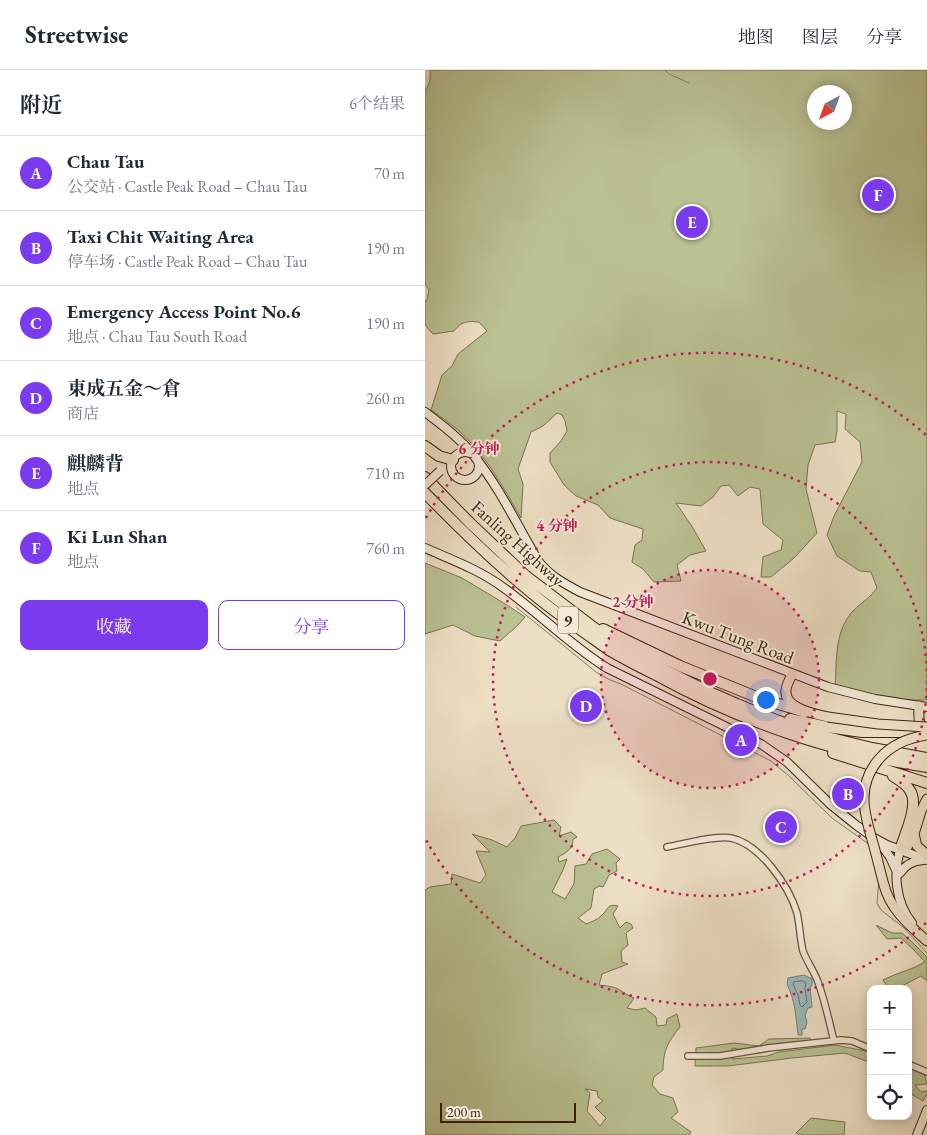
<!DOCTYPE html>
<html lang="zh">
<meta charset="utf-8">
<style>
:root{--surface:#fff;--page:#f6f6f7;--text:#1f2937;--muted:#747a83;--line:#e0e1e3;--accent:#7c3aed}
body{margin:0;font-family:"EB Garamond","Noto Serif SC",serif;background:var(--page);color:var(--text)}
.controls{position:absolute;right:15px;bottom:15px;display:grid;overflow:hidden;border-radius:10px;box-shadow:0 2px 12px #0003}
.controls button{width:45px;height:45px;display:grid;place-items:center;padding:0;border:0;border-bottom:1px solid var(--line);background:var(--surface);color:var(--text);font:25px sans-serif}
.compass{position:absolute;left:382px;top:15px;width:45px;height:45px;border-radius:50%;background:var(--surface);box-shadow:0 2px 12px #0003;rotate:221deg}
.scale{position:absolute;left:15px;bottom:12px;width:136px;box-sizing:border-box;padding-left:5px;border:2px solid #3e230a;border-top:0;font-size:14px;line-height:18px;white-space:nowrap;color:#3e230a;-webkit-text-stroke:4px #f3ead9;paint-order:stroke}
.you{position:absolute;left:340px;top:629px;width:18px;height:18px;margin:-12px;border:4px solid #fff;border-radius:50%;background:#1a73e8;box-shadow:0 0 0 8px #1a73e833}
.badge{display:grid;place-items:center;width:32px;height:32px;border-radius:50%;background:var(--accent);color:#fff;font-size:16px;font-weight:700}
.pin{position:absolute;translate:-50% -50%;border:2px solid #fff;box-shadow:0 1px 5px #0006}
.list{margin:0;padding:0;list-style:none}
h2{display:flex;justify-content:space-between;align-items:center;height:65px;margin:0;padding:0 20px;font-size:21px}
h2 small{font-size:16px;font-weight:400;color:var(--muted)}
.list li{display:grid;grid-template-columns:32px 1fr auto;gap:15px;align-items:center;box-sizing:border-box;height:75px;padding:0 20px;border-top:1px solid var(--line)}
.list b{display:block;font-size:19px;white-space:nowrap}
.list p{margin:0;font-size:16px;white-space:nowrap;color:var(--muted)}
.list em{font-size:16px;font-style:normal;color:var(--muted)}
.actions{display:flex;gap:10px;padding:15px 20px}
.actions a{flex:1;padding:11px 0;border:1px solid var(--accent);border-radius:10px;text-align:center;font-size:18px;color:var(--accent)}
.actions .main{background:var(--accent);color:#fff}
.icon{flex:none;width:28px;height:28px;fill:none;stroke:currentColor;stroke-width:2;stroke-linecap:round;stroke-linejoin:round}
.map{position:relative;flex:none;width:502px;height:1065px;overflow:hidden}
header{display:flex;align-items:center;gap:30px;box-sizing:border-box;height:70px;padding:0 25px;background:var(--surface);border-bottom:1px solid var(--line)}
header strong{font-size:24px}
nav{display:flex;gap:28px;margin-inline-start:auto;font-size:18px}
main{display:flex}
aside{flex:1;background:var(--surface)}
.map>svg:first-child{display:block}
.green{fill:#bac193;stroke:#7c724e;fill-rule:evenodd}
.water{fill:#9bbbbd;stroke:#767e75}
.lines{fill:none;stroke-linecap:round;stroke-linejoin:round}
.shore{stroke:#6c6f64;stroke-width:1}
.stream{stroke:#767e75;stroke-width:1}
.street-casing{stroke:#6a5239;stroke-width:8}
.secondary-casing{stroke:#3e230a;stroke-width:10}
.primary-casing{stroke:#3e230a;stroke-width:11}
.highway-casing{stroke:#3e230a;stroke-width:12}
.street{stroke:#f3ead9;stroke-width:5.5}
.secondary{stroke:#f3ead9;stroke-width:8}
.primary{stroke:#eddfc5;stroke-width:9}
.highway{stroke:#eddfc5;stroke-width:10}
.secondary-bridge-casing{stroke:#3e230a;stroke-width:10;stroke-linecap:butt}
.primary-bridge-casing{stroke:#3e230a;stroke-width:11;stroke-linecap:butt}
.secondary-bridge{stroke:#f3ead9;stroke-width:8}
.primary-bridge{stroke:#eddfc5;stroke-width:9}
.ring{fill:none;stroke:#c2185b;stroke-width:2.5;stroke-dasharray:2.5 5}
.labels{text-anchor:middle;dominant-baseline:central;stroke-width:4;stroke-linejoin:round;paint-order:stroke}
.shield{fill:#f3ead9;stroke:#745f48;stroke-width:1}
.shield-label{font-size:16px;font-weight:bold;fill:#3e230a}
.street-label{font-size:18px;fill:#3e230a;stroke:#f3ead9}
.centre{fill:#c2185b;stroke:#f3ead9;stroke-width:2.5}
.ring-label{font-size:15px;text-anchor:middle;font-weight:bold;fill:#c2185b;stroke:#f3ead9;stroke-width:4;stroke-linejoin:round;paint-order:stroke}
</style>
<header>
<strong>Streetwise</strong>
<nav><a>地图</a><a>图层</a><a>分享</a></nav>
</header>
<main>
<aside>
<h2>附近<small>6个结果</small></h2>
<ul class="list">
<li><span class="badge">A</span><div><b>Chau Tau</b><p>公交站 · Castle Peak Road – Chau Tau</p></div><em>70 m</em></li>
<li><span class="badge">B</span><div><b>Taxi Chit Waiting Area</b><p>停车场 · Castle Peak Road – Chau Tau</p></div><em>190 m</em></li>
<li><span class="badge">C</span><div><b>Emergency Access Point No.6</b><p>地点 · Chau Tau South Road</p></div><em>190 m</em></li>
<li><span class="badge">D</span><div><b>東成五金～倉</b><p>商店</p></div><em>260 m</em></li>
<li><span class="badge">E</span><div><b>麒麟背</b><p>地点</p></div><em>710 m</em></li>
<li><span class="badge">F</span><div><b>Ki Lun Shan</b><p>地点</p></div><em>760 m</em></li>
</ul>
<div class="actions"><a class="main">收藏</a><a>分享</a></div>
</aside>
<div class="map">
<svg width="502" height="1065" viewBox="0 0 502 1065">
<rect width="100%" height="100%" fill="#eddfc5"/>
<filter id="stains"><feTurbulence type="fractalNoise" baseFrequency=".004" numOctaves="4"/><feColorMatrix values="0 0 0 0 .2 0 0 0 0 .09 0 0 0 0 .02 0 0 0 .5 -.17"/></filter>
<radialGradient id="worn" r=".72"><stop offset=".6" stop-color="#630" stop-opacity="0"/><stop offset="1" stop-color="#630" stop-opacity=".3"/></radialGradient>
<path class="green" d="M 5,0 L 502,0 L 502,630 L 478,630 L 433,625 L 410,617 C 412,590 409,560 429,540 C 437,532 446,527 452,518 L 446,502 L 435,501 L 412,486 L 402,465 L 409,446 L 437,392 L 435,372 L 420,359 L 421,344 L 412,341 L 412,361 L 410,372 L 390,375 L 383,395 L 381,419 L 392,463 L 369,488 L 346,507 L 336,507 L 338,487 L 356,480 L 358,470 L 338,454 L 335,419 L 325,417 L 313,426 L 304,415 L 296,416 L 288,427 L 276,436 L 251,433 L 268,458 L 281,481 L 265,485 L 252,495 L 256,511 L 229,512 L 218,499 L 207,492 L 210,475 L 217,470 L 218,459 L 185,448 L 173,435 L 151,426 L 139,415 L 125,392 L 125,383 L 136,371 L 142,361 L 140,351 L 137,345 L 132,343 L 118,356 L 106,362 L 93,399 L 98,414 L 96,448 C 78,417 61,385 34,361 C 26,354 16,347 6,340 L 17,305 L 27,296 L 33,284 L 62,261 L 54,252 C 42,251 37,251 29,261 L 8,264 L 0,255 L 0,231 L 2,230 L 4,220 L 0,214 L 0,20 C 5,15 6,7 5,0 ZM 390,22 L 420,22 L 420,52 L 390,52 Z
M 0,493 L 37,508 L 82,535 L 100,547 L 93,555 L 75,571 L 50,566 L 28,555 L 0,564 Z
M 129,750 L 136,757 L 134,766 L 146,762 L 152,767 L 148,769 C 148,779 141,783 133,787 L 134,792 L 142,789 L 138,800 L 127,822 L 140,829 L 149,814 L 150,796 L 161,794 L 167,784 L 182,779 L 195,789 L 191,793 L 192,801 L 184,805 L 178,817 L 174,816 L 169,819 L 166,838 L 153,848 L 161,854 C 166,852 172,850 176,846 C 183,841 181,833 193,836 L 188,844 L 195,858 L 201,852 L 206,854 L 208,858 L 201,863 L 203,875 L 196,881 L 197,892 L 203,894 L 177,904 L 174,915 C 180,916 189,916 195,920 C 199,923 204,926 209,928 L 202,938 L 211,940 L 220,938 L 231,947 L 232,956 L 241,955 L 242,949 L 252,944 L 255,957 C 243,972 238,980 238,1000 L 229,1007 L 227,1015 L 235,1024 L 248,1028 L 253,1042 L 246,1048 L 266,1062 L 264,1065 L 0,1065 L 0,820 L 5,817 L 26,814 L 27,804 L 55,813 L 61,805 L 51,781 L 65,782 L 47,764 L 67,770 L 82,777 L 90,768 L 96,756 ZM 160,1019 L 172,1021 L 173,1027 L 178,1031 L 170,1037 L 181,1048 L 175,1056 L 162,1041 L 165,1023 Z
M 451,855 L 467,863 L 477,863 L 486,871 L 502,887 L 502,911 L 496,906 L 477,916 L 464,919 L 458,910 C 471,903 487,900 500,892 L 489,880 L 476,868 L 462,869 Z
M 385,968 L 387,973 L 334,983 L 307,978 L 307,989 L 342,986 L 354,982 L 410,975 L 446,982 L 446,993 L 420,983 L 367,988 L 303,996 L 270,996 L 271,978 L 309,973 L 334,976 L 344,969 Z
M 483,997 L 499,1004 L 502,1014 L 490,1015 L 496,1022 L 502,1021 L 502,1024 L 498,1031 L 483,1022 Z
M 386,1048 L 420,1052 L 419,1065 L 374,1065 L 371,1063 Z"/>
<path class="water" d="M 379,905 L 387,909 L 387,916 L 385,917 L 387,937 L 383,938 L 380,945 L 382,952 L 380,959 L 377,959 L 377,965 L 373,965 C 371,946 370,931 362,914 L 363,908 Z"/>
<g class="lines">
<path class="shore" d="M 378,911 L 381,913 L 380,918 L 382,932 L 377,937 L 375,935 L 373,925 L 368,914 L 369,912 Z"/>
<path class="stream" d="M 240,0 L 244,4 L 264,13
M 91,537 L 171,602 L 185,610 L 196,614 L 346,691 L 364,706 L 407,748 L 445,775
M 454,810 L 452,833 L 456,840 L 479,858 L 502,883"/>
<g class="street-casing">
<path id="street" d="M 242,777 C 259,774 291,765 306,768 C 335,774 364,816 372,843 C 375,856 375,869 378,881 C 382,892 389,901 393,912 C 400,931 404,951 409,971
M 263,986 L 295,986 L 343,978 L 416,970 L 427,971 L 446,979
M 483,994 L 502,1002"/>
</g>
<g class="secondary-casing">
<path id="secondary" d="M 0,342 C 17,355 36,369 49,386 C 75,418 93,457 114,492 C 125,506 140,514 155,522 L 403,617 L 450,629 L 502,637
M26 396a14 14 0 1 1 28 0a14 14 0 1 1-28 0Z
M 0,478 C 27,490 55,500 79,518 C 114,543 145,575 182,598 L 336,674 L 362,692 L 405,734 L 431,755 L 449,768 L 462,775 L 502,790
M 455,773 L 465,787 L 471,800
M 476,777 C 468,802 470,832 487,853
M 475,803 C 481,794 488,791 498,790
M 492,1065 L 502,1040"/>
</g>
<g class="primary-casing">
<path id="primary" d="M 367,604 C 365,609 360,617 361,623 C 362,639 391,644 403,647
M 494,636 C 494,646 492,654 501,661
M 489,764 L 492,776 L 502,785
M 481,779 L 489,764 L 496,741 L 502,729
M 459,815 C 465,839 484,855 502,871"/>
</g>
<g class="highway-casing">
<path id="highway" d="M 0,376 L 14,386 L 28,390
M 0,407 L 44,452 L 101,506 L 184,569 L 222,591 L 280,620 L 312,634 L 351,650 L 390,664 L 447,678 L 502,688
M 0,423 C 38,462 79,502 123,536 C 143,551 163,565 184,580 C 199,589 215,597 231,605 C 314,651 408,683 502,697
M 178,559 L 255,596 L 334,628 L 380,642
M 365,649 L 402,657 L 437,662 L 477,662 L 502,664
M 408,683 L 502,713
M 468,706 C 474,710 480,713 484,719 C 495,733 481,761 476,777"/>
</g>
<use href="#street" class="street"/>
<use href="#secondary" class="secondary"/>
<use href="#primary" class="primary"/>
<use href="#highway" class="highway"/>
<g class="secondary-bridge-casing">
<path id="secondary-bridge" d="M 0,415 L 15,401"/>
</g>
<g class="primary-bridge-casing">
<path id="primary-bridge" d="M 403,647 L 453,654 L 502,657
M 459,815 C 455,801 452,787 448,773 C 439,743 431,716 454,689 C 467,674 483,668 502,665"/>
</g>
<use href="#secondary-bridge" class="secondary-bridge"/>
<use href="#primary-bridge" class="primary-bridge"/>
</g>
<circle cx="285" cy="609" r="109" fill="#c2185b" fill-opacity=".12"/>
<g class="ring">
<circle cx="285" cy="609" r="109"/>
<path d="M502 611A217 217 0 1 1 502 607"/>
<path d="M501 853A326 326 0 0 1 1 770M1 448A326 326 0 0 1 501 365"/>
</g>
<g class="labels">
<rect class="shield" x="133" y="536.5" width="20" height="27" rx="4"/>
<g class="shield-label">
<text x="143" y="550">9</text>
</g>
<g class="street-label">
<text transform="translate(93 473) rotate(42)">Fanling Highway</text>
<text transform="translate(313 567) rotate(21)">Kwu Tung Road</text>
</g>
</g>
<circle cx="285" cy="609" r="8" class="centre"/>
<g class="ring-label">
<text x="54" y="384">6 分钟</text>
<text x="132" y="461">4 分钟</text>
<text x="208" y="537">2 分钟</text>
</g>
<rect width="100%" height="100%" filter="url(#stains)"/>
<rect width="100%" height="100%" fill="url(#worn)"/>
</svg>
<div class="controls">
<button>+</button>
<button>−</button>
<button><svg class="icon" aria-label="locate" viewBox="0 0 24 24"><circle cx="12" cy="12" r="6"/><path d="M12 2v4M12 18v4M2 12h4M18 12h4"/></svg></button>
</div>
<svg class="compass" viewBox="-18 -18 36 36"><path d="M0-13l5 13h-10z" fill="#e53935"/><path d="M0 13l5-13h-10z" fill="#747a83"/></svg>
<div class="scale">200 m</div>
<div class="you"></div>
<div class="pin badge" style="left:316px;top:670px">A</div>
<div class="pin badge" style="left:423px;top:724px">B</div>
<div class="pin badge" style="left:356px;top:757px">C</div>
<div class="pin badge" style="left:161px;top:636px">D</div>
<div class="pin badge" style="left:267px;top:152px">E</div>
<div class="pin badge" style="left:453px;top:125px">F</div>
</div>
</main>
